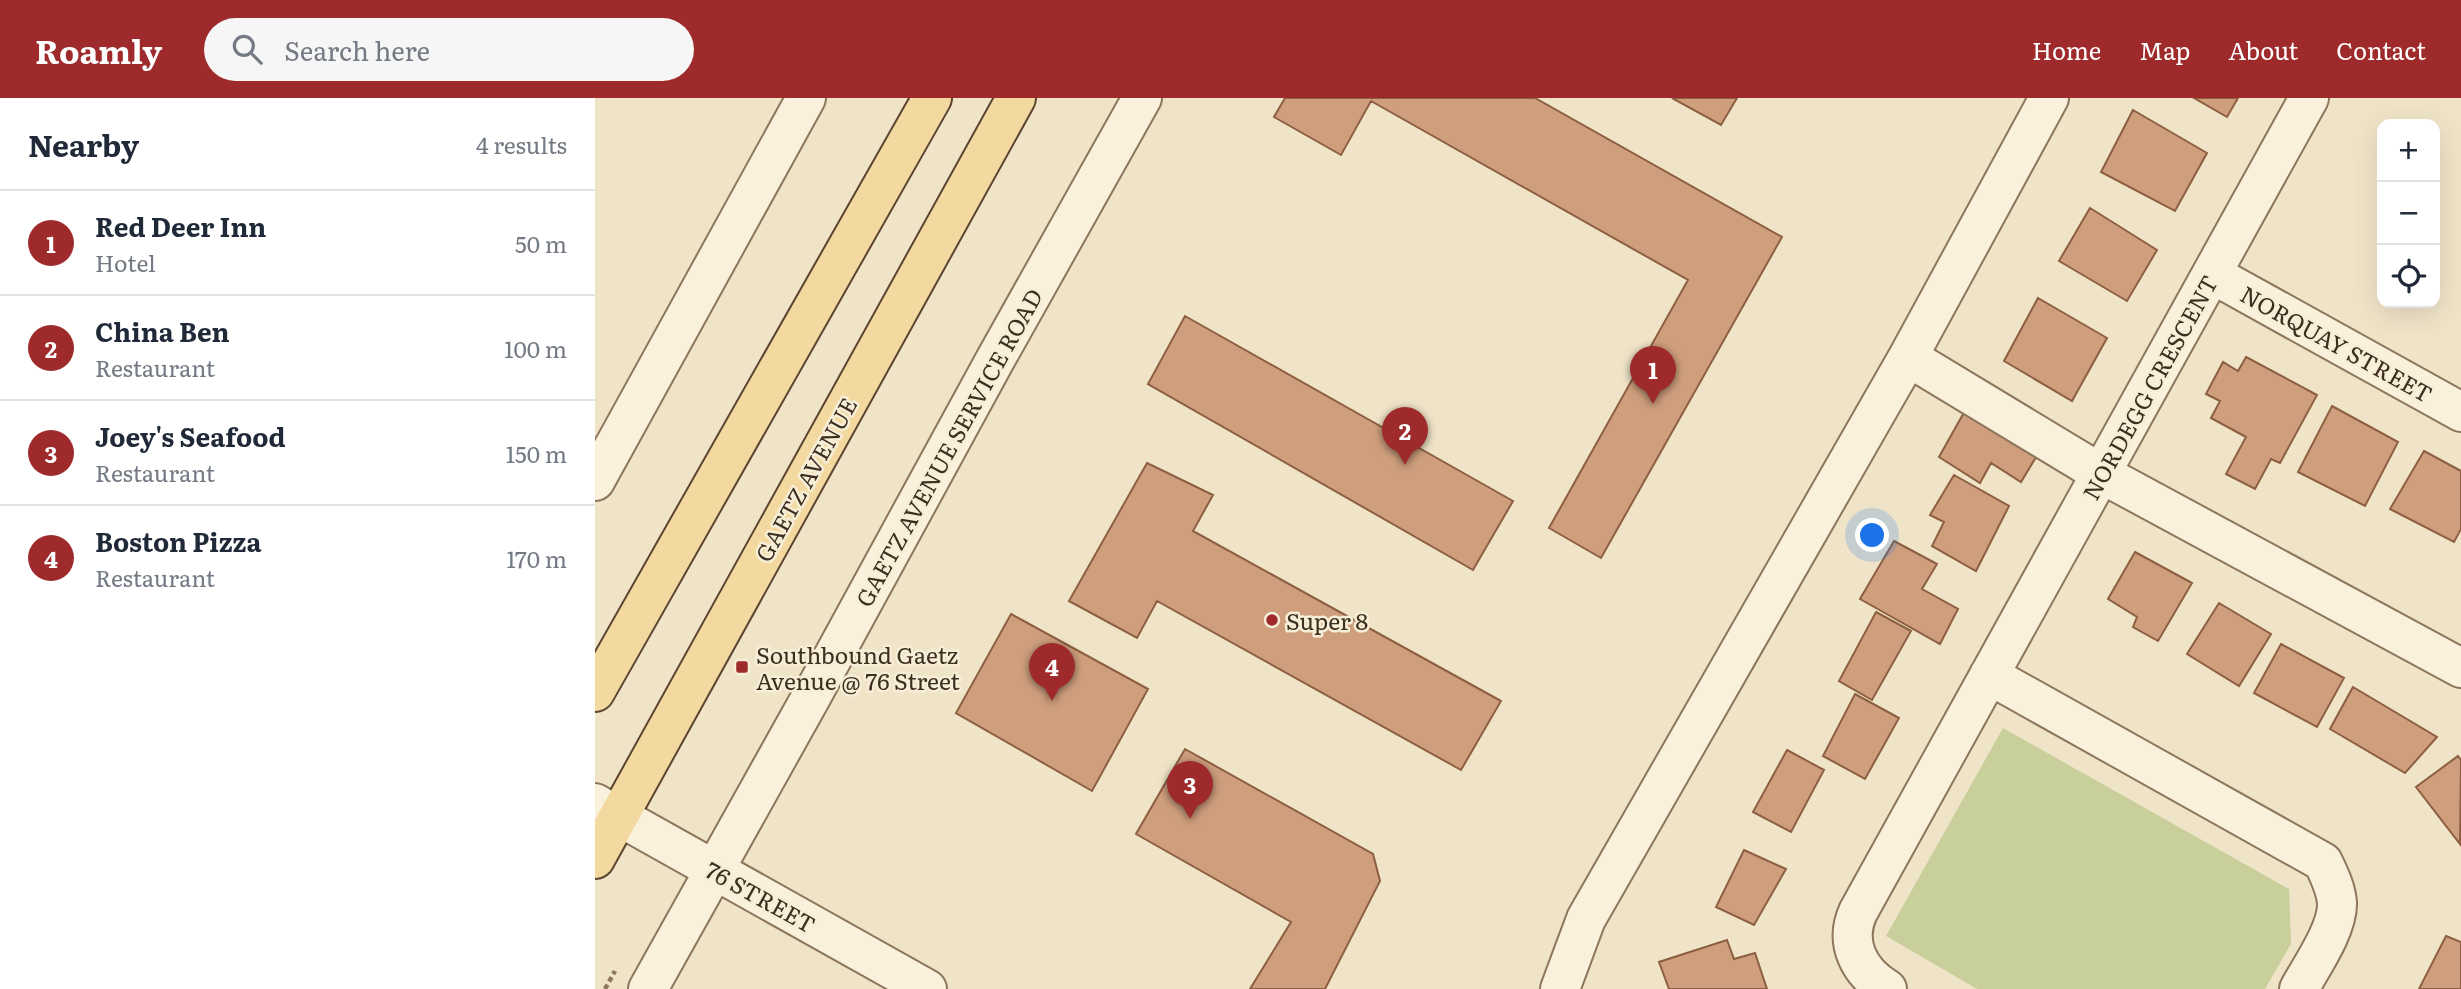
<!DOCTYPE html>
<meta charset="utf-8">
<style>
:root{--surface:#fff;--page:#f6f6f7;--text:#1f2937;--muted:#747a83;--line:#e0e1e3;--accent:#9e2a2b}
body{margin:0;font-family:Literata,serif;background:var(--page);color:var(--text)}
.controls{position:absolute;right:21px;top:21px;display:grid;overflow:hidden;border-radius:14px;box-shadow:0 7px 28px #0002}
.controls button{width:63px;height:63px;display:grid;place-items:center;padding:0;border:0;border-bottom:2px solid var(--line);background:var(--surface);color:var(--text);font:35px sans-serif}
.you{position:absolute;left:1278px;top:438px;width:24px;height:24px;margin:-18px;border:5px solid #fff;border-radius:50%;background:#1a73e8;box-shadow:0 0 0 10px #1a73e833}
.badge{display:grid;place-items:center;width:46px;height:46px;border-radius:50%;background:var(--accent);color:#fff;font-size:23px;font-weight:700}
.pin{position:absolute;translate:-50% -58px;filter:drop-shadow(0 2px 4px #0008)}
.pin::after{content:'';position:absolute;top:37px;width:24px;height:21px;background:inherit;clip-path:polygon(0 0,100% 0,50% 100%)}
.list{margin:0;padding:0;list-style:none}
h2{display:flex;justify-content:space-between;align-items:center;height:91px;margin:0;padding:0 28px;font-size:30px}
h2 small{font-size:23px;font-weight:400;color:var(--muted)}
.list li{display:grid;grid-template-columns:46px 1fr auto;gap:21px;align-items:center;box-sizing:border-box;height:105px;padding:0 28px;border-top:2px solid var(--line)}
.list b{display:block;font-size:26px;white-space:nowrap}
.list p{margin:0;font-size:23px;white-space:nowrap;color:var(--muted)}
.list em{font-size:23px;font-style:normal;color:var(--muted)}
.icon{flex:none;width:38px;height:38px;fill:none;stroke:currentColor;stroke-width:2;stroke-linecap:round;stroke-linejoin:round}
.map{position:relative;flex:none;width:1866px;height:891px;overflow:hidden}
header{display:flex;align-items:center;gap:42px;box-sizing:border-box;height:98px;padding:0 35px;background:var(--accent);color:#fff}
header strong{font-size:33px}
nav{display:flex;gap:38px;margin-inline-start:auto;font-size:24px}
.search{width:490px;height:63px;background:var(--page);display:flex;align-items:center;gap:18px;box-sizing:border-box;padding:0 24px;border-radius:38px;color:var(--muted);font-size:26px}
main{display:flex}
aside{flex:1;background:var(--surface)}
.map>svg:first-child{display:block}
.green{fill:#c9cf9b}
.building{fill:#cf9f7d;stroke:#8d5f41;stroke-width:2}
.lines{fill:none;stroke-linecap:round;stroke-linejoin:round}
.minor-casing{stroke:#8d765c;stroke-width:42}
.major-casing{stroke:#5b4430;stroke-width:42}
.path{stroke:#8d765c;stroke-width:4.5;stroke-dasharray:5 3.5;stroke-linecap:butt}
.minor{stroke:#faf1dc;stroke-width:38}
.major{stroke:#f3d9a0;stroke-width:38}
.poi-dot{fill:#9e2a2b;stroke:#f7eed8;stroke-width:2.5}
.labels{text-anchor:middle;dominant-baseline:central;stroke-width:5;stroke-linejoin:round;paint-order:stroke}
.street-label{font-size:23px;fill:#3d2e20;stroke:#f7eed8}
.poi-label{font-size:23px;fill:#3d2e20;stroke:#f7eed8;text-anchor:start}
</style>
<header>
<strong>Roamly</strong>
<div class="search"><svg class="icon" aria-label="search" viewBox="0 0 24 24"><circle cx="10" cy="10" r="6"/><path d="M15 15l6 6"/></svg>Search here</div>
<nav><a>Home</a><a>Map</a><a>About</a><a>Contact</a></nav>
</header>
<main>
<aside>
<h2>Nearby<small>4 results</small></h2>
<ul class="list">
<li><span class="badge">1</span><div><b>Red Deer Inn</b><p>Hotel</p></div><em>50 m</em></li>
<li><span class="badge">2</span><div><b>China Ben</b><p>Restaurant</p></div><em>100 m</em></li>
<li><span class="badge">3</span><div><b>Joey's Seafood</b><p>Restaurant</p></div><em>150 m</em></li>
<li><span class="badge">4</span><div><b>Boston Pizza</b><p>Restaurant</p></div><em>170 m</em></li>
</ul>
</aside>
<div class="map">
<svg width="1866" height="891" viewBox="0 0 1866 891">
<rect width="100%" height="100%" fill="#f0e4c8"/>
<path class="green" d="M 1408,630 L 1694,791 L 1696,846 L 1670,891 L 1382,891 L 1291,838 Z"/>
<path class="building" d="M 690,0 L 940,0 L 1187,139 L 1006,460 L 954,430 L 1093,182 L 776,3 L 746,57 L 679,19 Z
M 1077,0 L 1142,0 L 1126,27 Z
M 1599,0 L 1643,0 L 1632,19 Z
M 1538,12 L 1612,55 L 1580,113 L 1506,74 Z
M 1495,110 L 1562,152 L 1532,203 L 1464,163 Z
M 1443,200 L 1512,240 L 1477,303 L 1409,263 Z
M 590,218 L 918,403 L 878,472 L 553,286 Z
M 1651,259 L 1722,297 L 1685,365 L 1676,361 L 1660,391 L 1631,376 L 1651,339 L 1616,320 L 1625,303 L 1611,296 L 1628,264 L 1643,273 Z
M 1376,302 L 1449,346 L 1426,384 L 1396,365 L 1385,385 L 1344,359 Z
M 1737,308 L 1803,344 L 1770,408 L 1703,374 Z
M 1829,353 L 1866,373 L 1866,431 L 1859,444 L 1795,411 Z
M 552,365 L 618,397 L 598,433 L 906,603 L 866,672 L 562,503 L 542,540 L 474,503 Z
M 1359,377 L 1414,408 L 1381,473 L 1337,448 L 1349,424 L 1335,417 Z
M 1299,443 L 1342,466 L 1327,491 L 1363,511 L 1345,546 L 1265,501 Z
M 1540,454 L 1597,485 L 1563,543 L 1538,529 L 1542,519 L 1513,501 Z
M 1624,505 L 1676,536 L 1644,588 L 1592,556 Z
M 1281,514 L 1316,533 L 1277,602 L 1244,583 Z
M 416,516 L 553,591 L 497,693 L 361,615 Z
M 1686,546 L 1749,580 L 1722,629 L 1659,595 Z
M 1758,589 L 1842,639 L 1810,675 L 1735,631 Z
M 1260,596 L 1304,620 L 1270,681 L 1228,658 Z
M 590,651 L 778,756 L 785,783 L 730,891 L 655,891 L 696,824 L 541,736 Z
M 1192,652 L 1229,672 L 1196,734 L 1158,714 Z
M 1863,658 L 1866,662 L 1865,746 L 1821,689 Z
M 1149,752 L 1191,771 L 1159,827 L 1121,809 Z
M 1851,838 L 1866,844 L 1866,891 L 1824,891 Z
M 1132,842 L 1139,861 L 1160,855 L 1172,891 L 1074,891 L 1064,864 Z"/>
<g class="lines">
<g class="minor-casing">
<path id="minor" d="M 1617,176 L 1866,314
M 1313,259 L 1505,375 L 1866,570
M 0,383 L 211,0
M 1394,577 L 1728,764 C 1734,777 1741,790 1742,805 C 1743,831 1716,869 1704,891
M 0,705 L 332,891
M 53,891 L 215,601 L 400,262 L 547,0
M 965,891 L 991,821 L 1313,259 L 1454,0
M 1292,891 C 1264,874 1249,845 1263,814 L 1714,0"/>
</g>
<g class="major-casing">
<path id="major" d="M 0,594 L 337,0
M 0,761 L 421,0"/>
</g>
<path class="path" d="M 10,891 L 20,873"/>
<use href="#minor" class="minor"/>
<use href="#major" class="major"/>
</g>
<g class="poi-dot">
<circle cx="677" cy="522" r="7"/>
<rect x="140" y="562" width="14" height="14" rx="3.5"/>
</g>
<g class="labels">
<g class="street-label">
<text transform="translate(1742 245) rotate(29)">NORQUAY STREET</text>
<text transform="translate(1554 289) rotate(-61)">NORDEGG CRESCENT</text>
<text transform="translate(353 349) rotate(-61)">GAETZ AVENUE SERVICE ROAD</text>
<text transform="translate(210 381) rotate(-61)">GAETZ AVENUE</text>
<text transform="translate(166 798) rotate(29)">76 STREET</text>
</g>
<g class="poi-label">
<text x="691" y="522">Super 8</text>
<text x="161" y="556">Southbound Gaetz<tspan x="161" dy="26">Avenue @ 76 Street</tspan></text>
</g>
</g>
</svg>
<div class="controls">
<button>+</button>
<button>−</button>
<button><svg class="icon" aria-label="locate" viewBox="0 0 24 24"><circle cx="12" cy="12" r="6"/><path d="M12 2v4M12 18v4M2 12h4M18 12h4"/></svg></button>
</div>
<div class="you"></div>
<div class="pin badge" style="left:1058px;top:306px">1</div>
<div class="pin badge" style="left:810px;top:367px">2</div>
<div class="pin badge" style="left:595px;top:721px">3</div>
<div class="pin badge" style="left:457px;top:603px">4</div>
</div>
</main>
